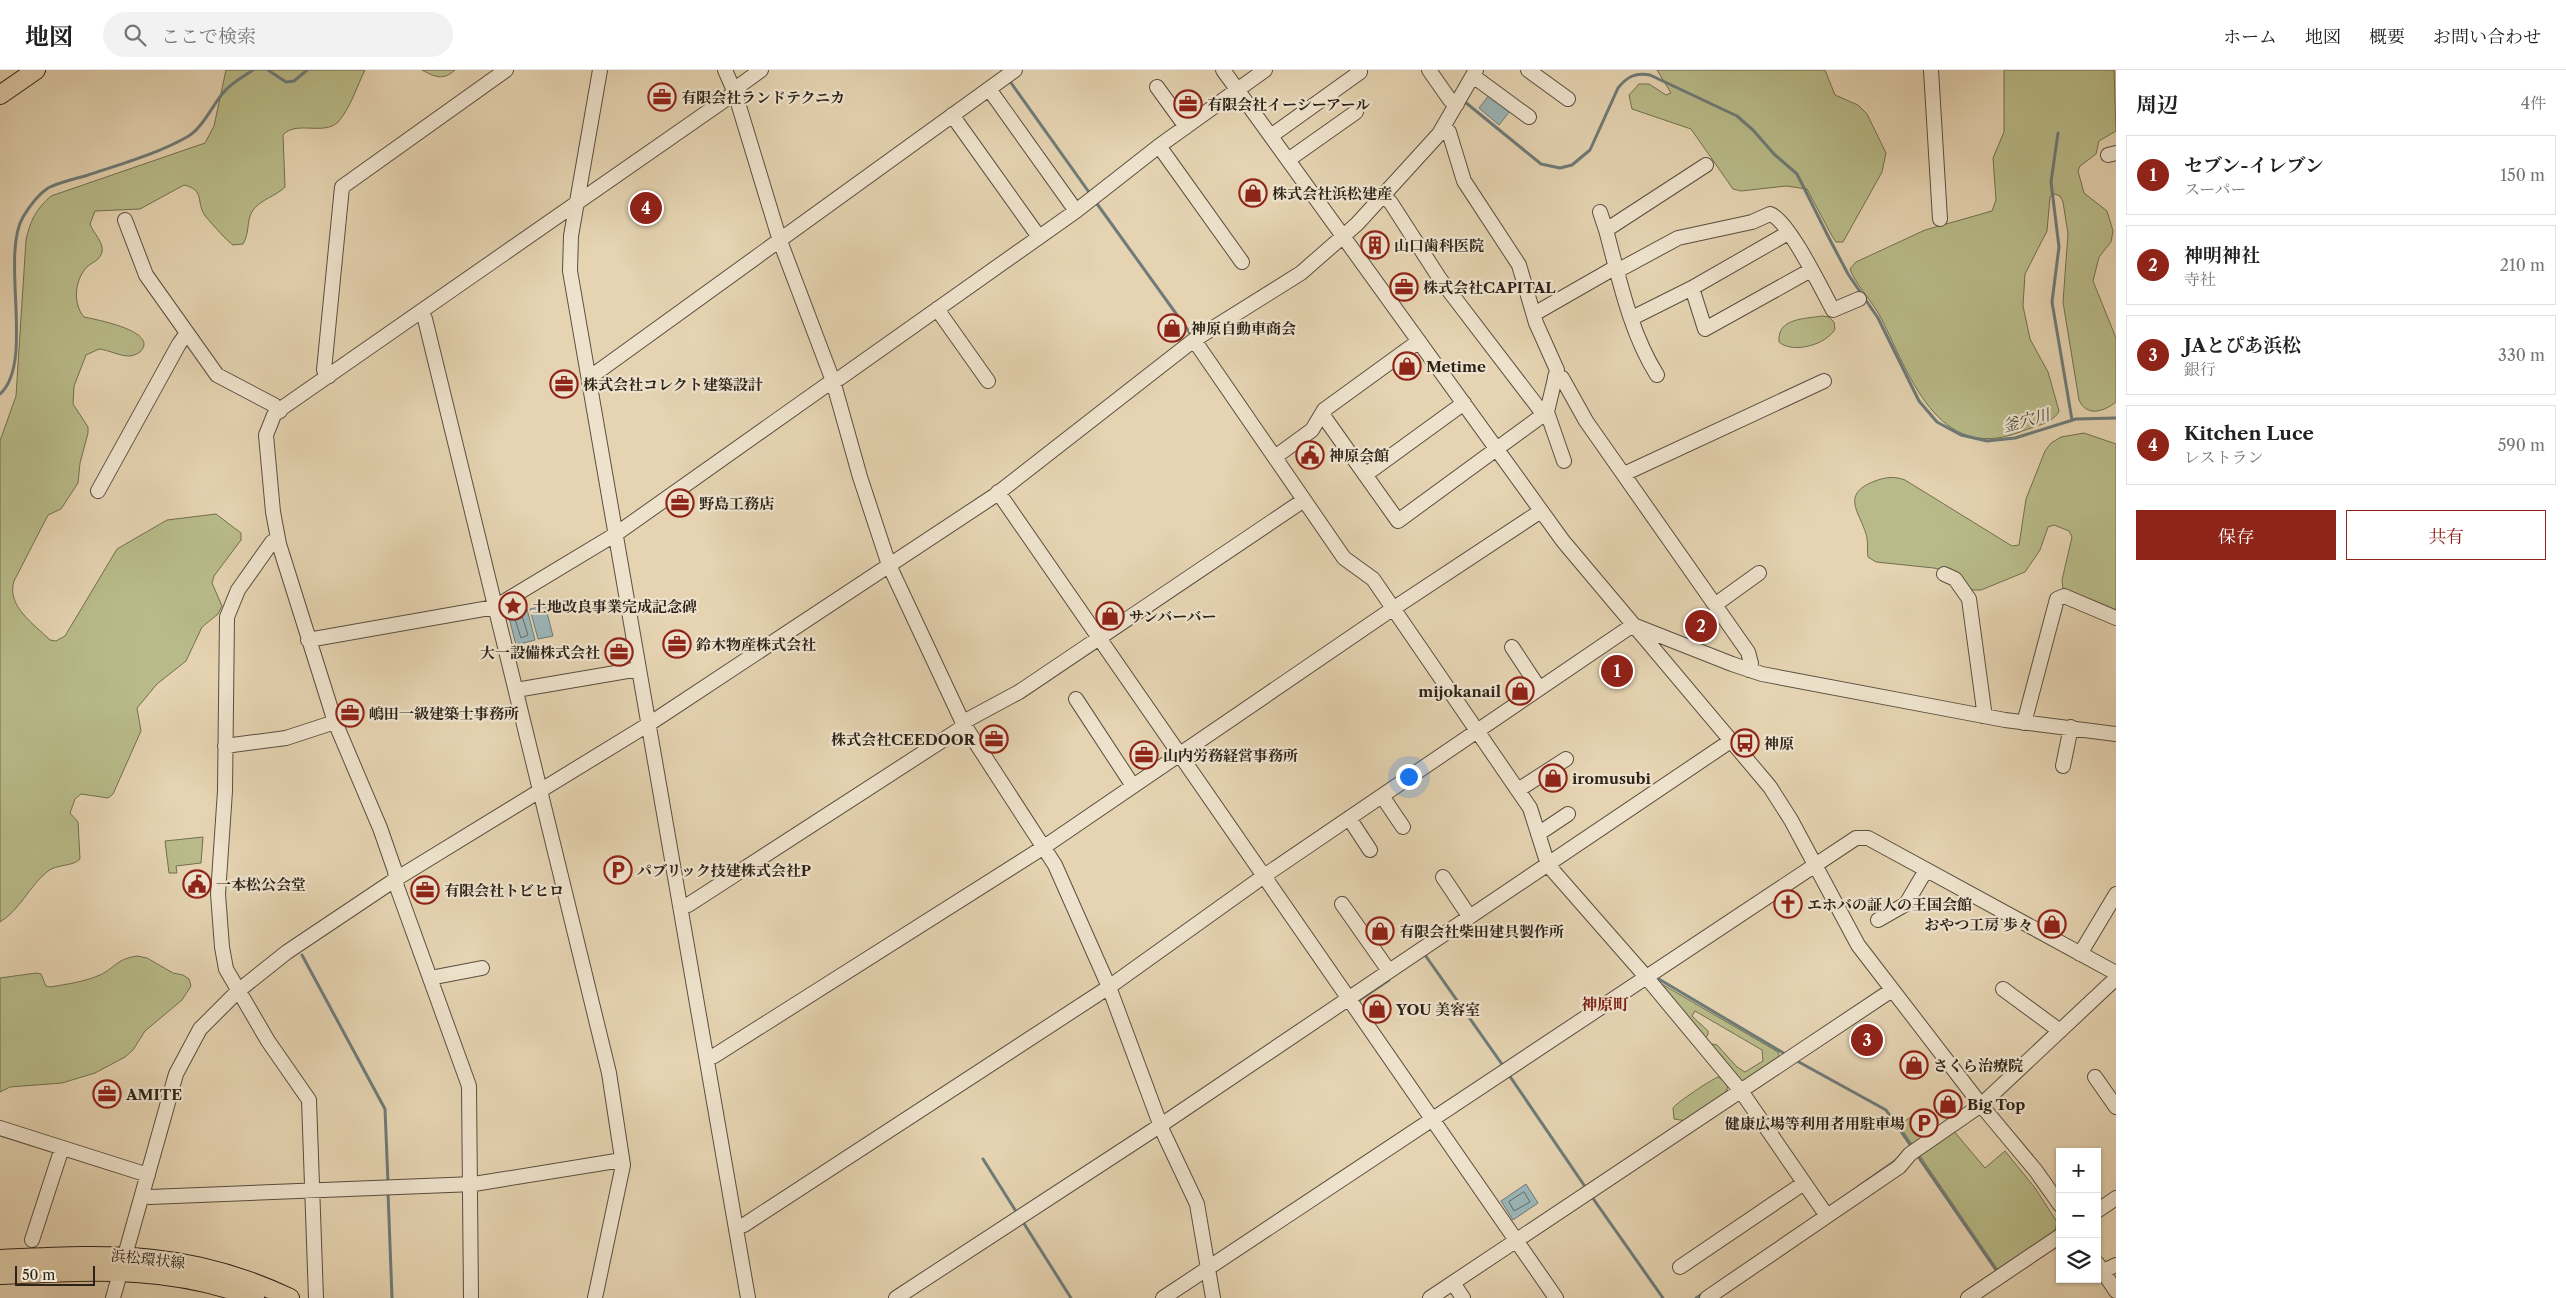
<!DOCTYPE html>
<html lang="ja">
<meta charset="utf-8">
<style>
:root{--surface:#fff;--page:#f2f2f2;--text:#222;--muted:#767676;--line:#e0e0e0;--accent:#8f2418}
body{margin:0;font-family:"Libre Caslon Text","Noto Serif JP",serif;background:var(--page);color:var(--text)}
.controls{position:absolute;right:15px;bottom:15px;display:grid;overflow:hidden;border-radius:0px;box-shadow:0 1px 4px #0004}
.controls button{width:45px;height:45px;display:grid;place-items:center;padding:0;border:0;border-bottom:1px solid var(--line);background:var(--surface);color:var(--text);font:25px sans-serif}
.scale{position:absolute;left:15px;bottom:12px;width:80px;box-sizing:border-box;padding-left:5px;border:2px solid #2b2319;border-top:0;font-size:14px;line-height:18px;white-space:nowrap;color:#2b2319;-webkit-text-stroke:4px #eee2cc;paint-order:stroke}
.you{position:absolute;left:1408px;top:706px;width:18px;height:18px;margin:-12px;border:4px solid #fff;border-radius:50%;background:#1a73e8;box-shadow:0 0 0 8px #1a73e833}
.badge{display:grid;place-items:center;width:32px;height:32px;border-radius:50%;background:var(--accent);color:#fff;font-size:16px;font-weight:700}
.pin{position:absolute;translate:-50% -50%;border:2px solid #fff;box-shadow:0 1px 5px #0006}
.list{margin:0;padding:0;list-style:none}
h2{display:flex;justify-content:space-between;align-items:center;height:65px;margin:0;padding:0 20px;font-size:21px}
h2 small{font-size:16px;font-weight:400;color:var(--muted)}
.list li{display:grid;grid-template-columns:32px 1fr auto;gap:15px;align-items:center;box-sizing:border-box;height:80px;margin:0 10px 10px;padding:0 10px;border:1px solid var(--line);border-radius:0px}
.list b{display:block;font-size:19px;white-space:nowrap}
.list p{margin:0;font-size:16px;white-space:nowrap;color:var(--muted)}
.list em{font-size:16px;font-style:normal;color:var(--muted)}
.actions{display:flex;gap:10px;padding:15px 20px}
.actions a{flex:1;padding:11px 0;border:1px solid var(--accent);border-radius:0px;text-align:center;font-size:18px;color:var(--accent)}
.actions .main{background:var(--accent);color:#fff}
.icon{flex:none;width:28px;height:28px;fill:none;stroke:currentColor;stroke-width:2;stroke-linecap:round;stroke-linejoin:round}
.map{position:relative;flex:none;width:2116px;height:1228px;overflow:hidden}
header{display:flex;align-items:center;gap:30px;box-sizing:border-box;height:70px;padding:0 25px;background:var(--surface);border-bottom:1px solid var(--line)}
header strong{font-size:24px}
nav{display:flex;gap:28px;margin-inline-start:auto;font-size:18px}
.search{width:350px;height:45px;background:var(--page);display:flex;align-items:center;gap:12px;box-sizing:border-box;padding:0 18px;border-radius:28px;color:var(--muted);font-size:19px}
main{display:flex}
aside{flex:1;background:var(--surface)}
.map>svg:first-child{display:block}
.green{fill:#b8bb89;stroke:#726f51}
.water{fill:#9bb5b8;stroke:#6e7b78}
.lines{fill:none;stroke-linecap:round;stroke-linejoin:round}
.shore{stroke:#636c68;stroke-width:1}
.stream{stroke:#6e7b78;stroke-width:3}
.minor-casing{stroke:#5a4f3f;stroke-width:16}
.major-casing{stroke:#2b2319;stroke-width:20}
.minor{stroke:#eee2cc;stroke-width:14}
.major{stroke:#e5d3b1;stroke-width:18}
.labels{text-anchor:middle;dominant-baseline:central;stroke-width:4.5;stroke-linejoin:round;paint-order:stroke}
.poi-label{font-size:15px;font-weight:bold;fill:#2b2319;stroke:#eee2cc;text-anchor:start}
.street-label{font-size:15px;fill:#2b2319;stroke:#eee2cc}
.water-label{font-size:16px;font-style:italic;fill:#474841;stroke:#eee2cc}
.neighbourhood-label{font-size:16px;font-weight:bold;fill:#7a1f14;stroke:#eee2cc}
</style>
<header>
<strong>地図</strong>
<div class="search"><svg class="icon" aria-label="search" viewBox="0 0 24 24"><circle cx="10" cy="10" r="6"/><path d="M15 15l6 6"/></svg>ここで検索</div>
<nav><a>ホーム</a><a>地図</a><a>概要</a><a>お問い合わせ</a></nav>
</header>
<main>
<div class="map">
<svg width="2116" height="1228" viewBox="0 0 2116 1228">
<rect width="100%" height="100%" fill="#e5d3b1"/>
<filter id="stains"><feTurbulence type="fractalNoise" baseFrequency=".004" numOctaves="4"/><feColorMatrix values="0 0 0 0 .2 0 0 0 0 .09 0 0 0 0 .02 0 0 0 .5 -.17"/></filter>
<radialGradient id="worn" r=".72"><stop offset=".6" stop-color="#630" stop-opacity="0"/><stop offset="1" stop-color="#630" stop-opacity=".3"/></radialGradient>
<path class="green" d="M 226,0 L 365,0 C 357,16 350,39 338,52 C 324,66 296,50 283,65 L 285,117 C 276,126 260,130 253,140 C 246,150 250,163 243,174 L 233,175 C 226,170 213,155 206,147 C 195,133 206,120 184,115 L 140,139 L 95,141 L 90,154 C 93,163 104,172 102,182 C 100,190 93,192 88,196 C 75,208 72,233 84,247 C 93,249 161,261 140,282 C 137,284 133,286 129,286 C 119,286 109,280 99,279 L 86,285 L 74,316 L 73,334 L 88,357 L 88,363 L 80,393 L 78,413 L 61,439 L 48,445 L 14,511 C 6,536 34,554 50,570 L 56,571 L 65,566 L 117,479 L 167,450 L 216,444 L 241,463 L 241,470 L 214,506 L 212,513 L 222,536 L 218,544 L 202,557 L 186,591 L 157,614 L 137,638 L 141,661 L 113,724 L 108,728 L 81,724 L 75,729 L 70,743 L 78,752 L 80,789 C 72,797 57,794 48,801 C 29,816 21,839 0,852 L 0,371 L 16,326 L 26,170 C 30,151 36,139 51,126 L 205,73 L 214,56 Z
M 422,0 L 455,0 C 443,11 435,7 422,0 Z
M 1657,0 L 1825,0 L 1835,25 L 1858,35 L 1867,44 L 1886,83 L 1882,102 L 1843,172 L 1836,172 L 1832,166 L 1807,119 L 1786,116 L 1741,121 L 1733,119 L 1691,59 L 1632,39 L 1629,25 L 1639,14 L 1649,14 L 1666,25 L 1671,23 Z
M 2004,0 L 2114,0 L 2116,61 L 2099,71 L 2096,84 L 2080,96 L 2078,101 L 2084,123 L 2107,141 L 2113,161 L 2111,172 L 2099,187 L 2093,211 L 2116,268 L 2116,332 C 2103,342 2087,347 2079,330 L 2063,232 L 2068,164 L 2063,132 L 2060,126 L 2055,124 L 2050,127 L 2047,161 L 2025,204 L 2023,236 L 2030,269 L 2048,302 L 2059,341 C 2054,353 2032,357 2020,362 C 1937,394 1909,303 1881,248 C 1873,232 1855,214 1850,199 L 1856,192 L 1925,160 L 1992,141 L 1996,130 L 1993,88 L 2004,62 Z
M 1822,246 L 1829,247 L 1834,252 L 1835,259 C 1826,275 1793,284 1779,272 C 1777,248 1804,249 1822,246 Z
M 2084,363 L 2116,374 L 2116,542 L 2063,519 L 2062,510 L 2072,467 L 2069,461 L 2054,455 L 2048,457 L 2040,480 L 2025,502 L 1981,520 L 1973,520 L 1946,501 L 1934,498 L 1876,492 L 1868,487 C 1867,480 1868,474 1867,468 C 1862,444 1838,425 1875,411 C 1886,407 1894,406 1905,410 L 2012,476 L 2019,475 L 2026,429 L 2045,381 L 2051,373 L 2061,367 Z
M 203,767 L 201,793 L 176,796 L 177,803 L 169,803 L 165,771 Z
M 137,886 L 147,888 L 173,903 L 183,905 L 189,909 L 191,916 L 182,930 L 145,961 L 133,980 L 125,987 L 95,1003 L 62,1013 L 10,1017 L 0,1022 L 0,908 L 36,903 L 41,904 L 46,916 L 50,917 C 67,914 84,912 100,905 C 115,898 116,889 137,886 Z
M 1660,913 L 1778,982 L 1780,988 L 1743,1012 L 1739,1012 L 1711,977 L 1712,974 L 1717,975 L 1737,997 L 1745,1002 L 1763,991 L 1762,980 L 1695,941 L 1692,946 L 1708,961 L 1708,965 L 1705,968 L 1659,915 Z
M 1718,1007 L 1728,1012 C 1730,1030 1699,1042 1686,1051 L 1674,1049 L 1673,1038 C 1676,1033 1712,1009 1718,1007 Z
M 1914,1045 L 1928,1066 L 1913,1076 L 1899,1055 Z
M 1952,1059 L 1985,1098 L 2005,1081 L 2035,1118 L 2057,1152 L 2055,1162 L 1998,1200 L 1918,1083 Z"/>
<path class="water" d="M 1490,24 L 1510,41 L 1499,55 L 1479,38 Z
M 545,535 L 553,566 L 538,569 L 530,539 Z
M 527,539 L 535,570 L 516,575 L 508,544 Z
M 1526,1114 L 1538,1133 L 1513,1150 L 1501,1131 Z"/>
<g class="lines">
<path class="shore" d="M 522,546 L 528,565 L 521,568 L 515,549 Z
M 1524,1122 L 1530,1132 L 1514,1141 L 1509,1132 Z"/>
<path class="stream" d="M 268,0 L 286,12 L 294,11 L 307,0
M 1009,10 L 1091,125
M 1465,32 L 1541,94 L 1560,98 L 1572,95 L 1590,80 L 1618,18 C 1627,7 1635,2 1650,5 L 1737,46 L 1753,60 L 1774,84 L 1797,104 L 1829,168 L 1848,204 L 1878,248 L 1919,331 L 1937,352 L 1961,365 L 1987,371 L 2015,368 L 2076,349 L 2116,348
M 2058,63 L 2051,112 L 2059,177 L 2052,232 L 2072,350
M 1095,131 L 1190,263
M 0,324 C 35,293 0,186 23,147 C 29,137 39,124 48,118 C 60,112 75,109 88,105 C 121,94 157,84 187,67 C 202,59 212,36 223,23 C 231,13 243,7 253,0
M 302,885 L 385,1039 L 388,1112
M 1425,885 L 1504,997
M 1657,908 L 1785,984
M 1358,931 L 1389,910
M 1797,991 L 1886,1040 L 1911,1076
M 1509,1005 L 1586,1118
M 1917,1085 L 1996,1200
M 983,1089 L 1017,1143
M 1858,1117 L 1898,1089
M 388,1122 L 392,1228
M 1592,1127 L 1663,1228
M 1023,1152 L 1071,1228
M 1696,1228 L 1704,1223"/>
<g class="minor-casing">
<path id="minor" d="M 600,0 L 571,166 L 570,201 L 748,1228
M 725,0 L 735,23 L 780,171 L 833,311 L 860,407 L 889,495 L 963,653 L 1055,795 L 1109,917 L 1163,1062 L 1197,1134 L 1213,1228
M 1223,0 L 1563,471 L 1770,717 L 1791,750 L 1858,875 L 1981,1035 L 2036,1101 L 2060,1135
M 1429,0 L 1450,30 L 1457,34
M 1528,0 L 1568,29
M 1931,0 L 1940,149
M 1473,6 L 1529,47
M 1157,17 L 1186,57
M 989,19 L 1076,141
M 952,45 L 1039,167
M 1271,66 L 1360,2
M 1159,76 L 1242,192
M 2108,85 L 2116,83
M 1288,90 L 1356,42
M 1383,125 L 1391,133 L 1440,209 L 1544,345
M 1600,142 L 1606,160
M 125,150 L 146,205 L 217,305 L 274,335 L 280,341
M 1617,201 L 1678,168 L 1752,152 L 1770,144 C 1788,149 1823,222 1833,240 L 1859,229
M 1692,218 L 1705,259 L 1811,200
M 937,239 L 988,311
M 421,243 L 425,249 L 609,1003 L 623,1095 L 595,1228
M 1534,244 L 1616,197
M 1632,248 L 1692,218 L 1788,163
M 1194,270 L 1344,488 L 1373,509 L 1530,738 L 1548,795 L 1647,908 L 1741,1021 L 1827,1146
M 588,304 L 596,303 L 1015,0
M 1657,305 C 1630,262 1619,208 1606,160 L 1706,95
M 329,306 L 324,300 L 342,117 L 506,0
M 1555,307 L 1562,308 L 1586,351 L 1748,582 L 1751,593 L 1749,600
M 1547,342 L 1564,391
M 1322,344 L 1398,451 L 1547,342 L 1557,300 L 1536,253 L 1519,195 L 1464,111 L 1449,62 L 1444,57
M 1275,387 L 1312,360 L 1324,340 L 1419,271
M 1624,404 L 1824,311
M 1365,405 L 1464,333
M 98,421 L 179,274 L 187,263
M 998,422 L 1556,1228
M 278,470 L 272,472 L 238,520 L 227,547 L 225,721 L 218,824 L 222,877 L 226,899 L 268,971 L 309,1030 L 316,1228
M 1944,504 L 1955,509 L 1969,529 L 1984,640 L 1983,646
M 1716,534 L 1759,503
M 308,570 L 495,537 L 616,464 L 828,314 L 840,308 L 1076,141 L 1159,76 L 1265,0
M 1512,577 L 1539,618
M 516,620 L 639,599
M 1076,629 L 1133,716
M 2024,653 L 2057,529 L 2064,526 L 2116,548
M 225,676 L 286,668 L 335,652
M 2063,696 L 2071,657
M 1518,720 L 1566,689
M 1382,726 L 1403,757
M 1349,748 L 1370,780
M 1538,764 L 1568,744
M 1443,807 L 1469,846
M 1342,834 L 1389,901
M 680,836 L 688,835 L 960,659 L 967,650 L 1019,622 L 1304,430
M 1878,850 L 1906,834 L 1926,800
M 2080,884 L 2116,824
M 430,908 L 482,898
M 2003,919 L 2060,961
M 707,987 L 714,986 L 1044,777 L 1385,544 L 1541,441
M 2095,1007 L 2116,1037
M 0,1058 L 148,1105
M 142,1125 L 150,1127 L 474,1114 L 622,1090
M 2097,1141 L 2116,1128
M 736,1156 L 744,1155 L 1109,917 L 1264,806 L 1633,555 L 1732,594 L 1762,604 L 2005,650 L 2116,664
M 32,1170 L 62,1078
M 2097,1193 L 2116,1221
M 1680,1197 L 1804,1113
M 2103,1201 L 2116,1195
M 1453,1213 L 1463,1228
M 113,1228 L 176,1004 L 200,959 L 238,921 L 287,882 L 396,809 L 649,654 L 994,426 L 1194,270 L 1301,203 L 1357,154 L 1439,64 L 1476,0
M 471,1228 L 469,1016 L 397,817 L 395,801 L 380,758 L 335,652 L 279,474 L 273,442 L 266,365 L 274,345 L 282,338 L 729,27 L 739,16 L 761,0
M 896,1228 L 1161,1055 L 1732,670
M 1163,1228 L 1856,768 L 1868,768 L 2116,903
M 1430,1228 L 1892,920
M 1707,1228 L 1899,1097 L 1910,1084 L 1981,1035 L 2113,911 L 2116,905
M 1968,1228 L 2060,1166"/>
</g>
<g class="major-casing">
<path id="major" d="M 0,25 L 36,0
M 0,1189 C 110,1184 187,1179 290,1228
M 0,1205 C 91,1201 167,1195 255,1228"/>
</g>
<use href="#minor" class="minor"/>
<use href="#major" class="major"/>
</g>
<defs>
<g id="office-ring" transform="scale(1.4375)"><circle r="9.5" fill="#eee2cc" stroke="#8f2418" stroke-width="1.5"/><path d="M-6-3h4V-5.5h4V-3h4V5H-6ZM-1-4.5V-3h2v-1.5ZM-6 0V1H6V0Z" fill="#8f2418"/></g>
<g id="shop-ring" transform="scale(1.4375)"><circle r="9.5" fill="#eee2cc" stroke="#8f2418" stroke-width="1.5"/><path d="M-5-2.5h2.3a2.7 3.5 0 0 1 5.4 0H5L5.5 6h-11ZM-1.5-2.5h3a1.5 2.3 0 0 0-3 0Z" fill="#8f2418"/></g>
<g id="building-ring" transform="scale(1.4375)"><circle r="9.5" fill="#eee2cc" stroke="#8f2418" stroke-width="1.5"/><path d="M-4-6H4V6H1V3H-1V6H-4ZM-2.5-4.3h1.7v1.8h-1.7ZM.8-4.3h1.7v1.8H.8ZM-2.5-1h1.7V.8h-1.7ZM.8-1h1.7V.8H.8Z" fill="#8f2418"/></g>
<g id="civic-ring" transform="scale(1.4375)"><circle r="9.5" fill="#eee2cc" stroke="#8f2418" stroke-width="1.5"/><path d="M-.6-6.5H3V-4.5H.6V-3L4-1V1h2V6H-6V1h2V-1L-.6-3ZM-1.2 2.5V6h2.4V2.5Z" fill="#8f2418"/></g>
<g id="sight-ring" transform="scale(1.4375)"><circle r="9.5" fill="#eee2cc" stroke="#8f2418" stroke-width="1.5"/><path d="M0-6L1.8-2.2L6-1.7L2.9 1.2L3.7 5.4L0 3.3L-3.7 5.4L-2.9 1.2L-6-1.7L-1.8-2.2Z" fill="#8f2418"/></g>
<g id="bus-ring" transform="scale(1.4375)"><circle r="9.5" fill="#eee2cc" stroke="#8f2418" stroke-width="1.5"/><path d="M-5-6H5V4H4V6H2V4H-2V6H-4V4H-5ZM-3.5-4V0h7V-4ZM-3.5 1.2v1.5H-2V1.2ZM2 1.2v1.5H3.5V1.2Z" fill="#8f2418"/></g>
<g id="parking-ring" transform="scale(1.4375)"><circle r="9.5" fill="#eee2cc" stroke="#8f2418" stroke-width="1.5"/><path d="M-3.5-5.5H1a3.5 3.5 0 0 1 0 7H-1V5.5H-3.5ZM-1-3.4V-.6H.8a1.4 1.4 0 0 0 0-2.8Z" fill="#8f2418"/></g>
<g id="church-ring" transform="scale(1.4375)"><circle r="9.5" fill="#eee2cc" stroke="#8f2418" stroke-width="1.5"/><path d="M-1.2-6h2.4v3.5h3.3v2.4h-3.3V6h-2.4V-.1h-3.3v-2.4h3.3Z" fill="#8f2418"/></g>
</defs>
<g fill-rule="evenodd">
<use href="#office-ring" x="662" y="27"/>
<use href="#office-ring" x="1188" y="34"/>
<use href="#shop-ring" x="1253" y="123"/>
<use href="#building-ring" x="1375" y="175"/>
<use href="#office-ring" x="1404" y="217"/>
<use href="#shop-ring" x="1172" y="258"/>
<use href="#shop-ring" x="1407" y="296"/>
<use href="#office-ring" x="564" y="314"/>
<use href="#civic-ring" x="1310" y="385"/>
<use href="#office-ring" x="680" y="433"/>
<use href="#sight-ring" x="513" y="536"/>
<use href="#shop-ring" x="1110" y="546"/>
<use href="#office-ring" x="677" y="574"/>
<use href="#office-ring" x="619" y="582"/>
<use href="#shop-ring" x="1520" y="621"/>
<use href="#office-ring" x="350" y="643"/>
<use href="#office-ring" x="994" y="669"/>
<use href="#bus-ring" x="1745" y="673"/>
<use href="#office-ring" x="1144" y="685"/>
<use href="#shop-ring" x="1553" y="708"/>
<use href="#parking-ring" x="618" y="800"/>
<use href="#civic-ring" x="197" y="814"/>
<use href="#office-ring" x="425" y="820"/>
<use href="#church-ring" x="1788" y="834"/>
<use href="#shop-ring" x="2052" y="854"/>
<use href="#shop-ring" x="1380" y="861"/>
<use href="#shop-ring" x="1377" y="939"/>
<use href="#shop-ring" x="1914" y="995"/>
<use href="#office-ring" x="107" y="1024"/>
<use href="#shop-ring" x="1948" y="1034"/>
<use href="#parking-ring" x="1924" y="1053"/>
</g>
<g class="labels">
<g class="poi-label">
<text x="681" y="27">有限会社ランドテクニカ</text>
<text x="1207" y="34">有限会社イーシーアール</text>
<text x="1272" y="123">株式会社浜松建産</text>
<text x="1394" y="175">山口歯科医院</text>
<text x="1423" y="217">株式会社CAPITAL</text>
<text x="1191" y="258">神原自動車商会</text>
<text x="1426" y="296">Metime</text>
<text x="583" y="314">株式会社コレクト建築設計</text>
<text x="1329" y="385">神原会館</text>
<text x="699" y="433">野島工務店</text>
<text x="532" y="536">土地改良事業完成記念碑</text>
<text x="1129" y="546">サンバーバー</text>
<text x="696" y="574">鈴木物産株式会社</text>
<text x="600" y="582" text-anchor="end">大一設備株式会社</text>
<text x="1501" y="621" text-anchor="end">mijokanail</text>
<text x="369" y="643">嶋田一級建築士事務所</text>
<text x="975" y="669" text-anchor="end">株式会社CEEDOOR</text>
<text x="1764" y="673">神原</text>
<text x="1163" y="685">山内労務経営事務所</text>
<text x="1572" y="708">iromusubi</text>
<text x="637" y="800">パブリック技建株式会社P</text>
<text x="216" y="814">一本松公会堂</text>
<text x="444" y="820">有限会社トビヒロ</text>
<text x="1807" y="834">エホバの証人の王国会館</text>
<text x="2033" y="854" text-anchor="end">おやつ工房 歩々</text>
<text x="1399" y="861">有限会社柴田建具製作所</text>
<text x="1396" y="939">YOU 美容室</text>
<text x="1933" y="995">さくら治療院</text>
<text x="126" y="1024">AMITE</text>
<text x="1967" y="1034">Big Top</text>
<text x="1905" y="1053" text-anchor="end">健康広場等利用者用駐車場</text>
</g>
<g class="street-label">
<text transform="translate(148 1189) rotate(6)">浜松環状線</text>
</g>
<g class="water-label">
<text transform="translate(2026 350) rotate(-15)">釜穴川</text>
</g>
<g class="neighbourhood-label">
<text x="1605" y="934">神原町</text>
</g>
</g>
<rect width="100%" height="100%" filter="url(#stains)"/>
<rect width="100%" height="100%" fill="url(#worn)"/>
</svg>
<div class="controls">
<button>+</button>
<button>−</button>
<button><svg class="icon" aria-label="layers" viewBox="0 0 24 24"><path d="M12 4l9 5-9 5-9-5zM3 14l9 5 9-5"/></svg></button>
</div>
<div class="scale">50 m</div>
<div class="you"></div>
<div class="pin badge" style="left:1617px;top:601px">1</div>
<div class="pin badge" style="left:1701px;top:556px">2</div>
<div class="pin badge" style="left:1867px;top:970px">3</div>
<div class="pin badge" style="left:646px;top:138px">4</div>
</div>
<aside>
<h2>周辺<small>4件</small></h2>
<ul class="list">
<li><span class="badge">1</span><div><b>セブン-イレブン</b><p>スーパー</p></div><em>150 m</em></li>
<li><span class="badge">2</span><div><b>神明神社</b><p>寺社</p></div><em>210 m</em></li>
<li><span class="badge">3</span><div><b>JAとぴあ浜松</b><p>銀行</p></div><em>330 m</em></li>
<li><span class="badge">4</span><div><b>Kitchen Luce</b><p>レストラン</p></div><em>590 m</em></li>
</ul>
<div class="actions"><a class="main">保存</a><a>共有</a></div>
</aside>
</main>
